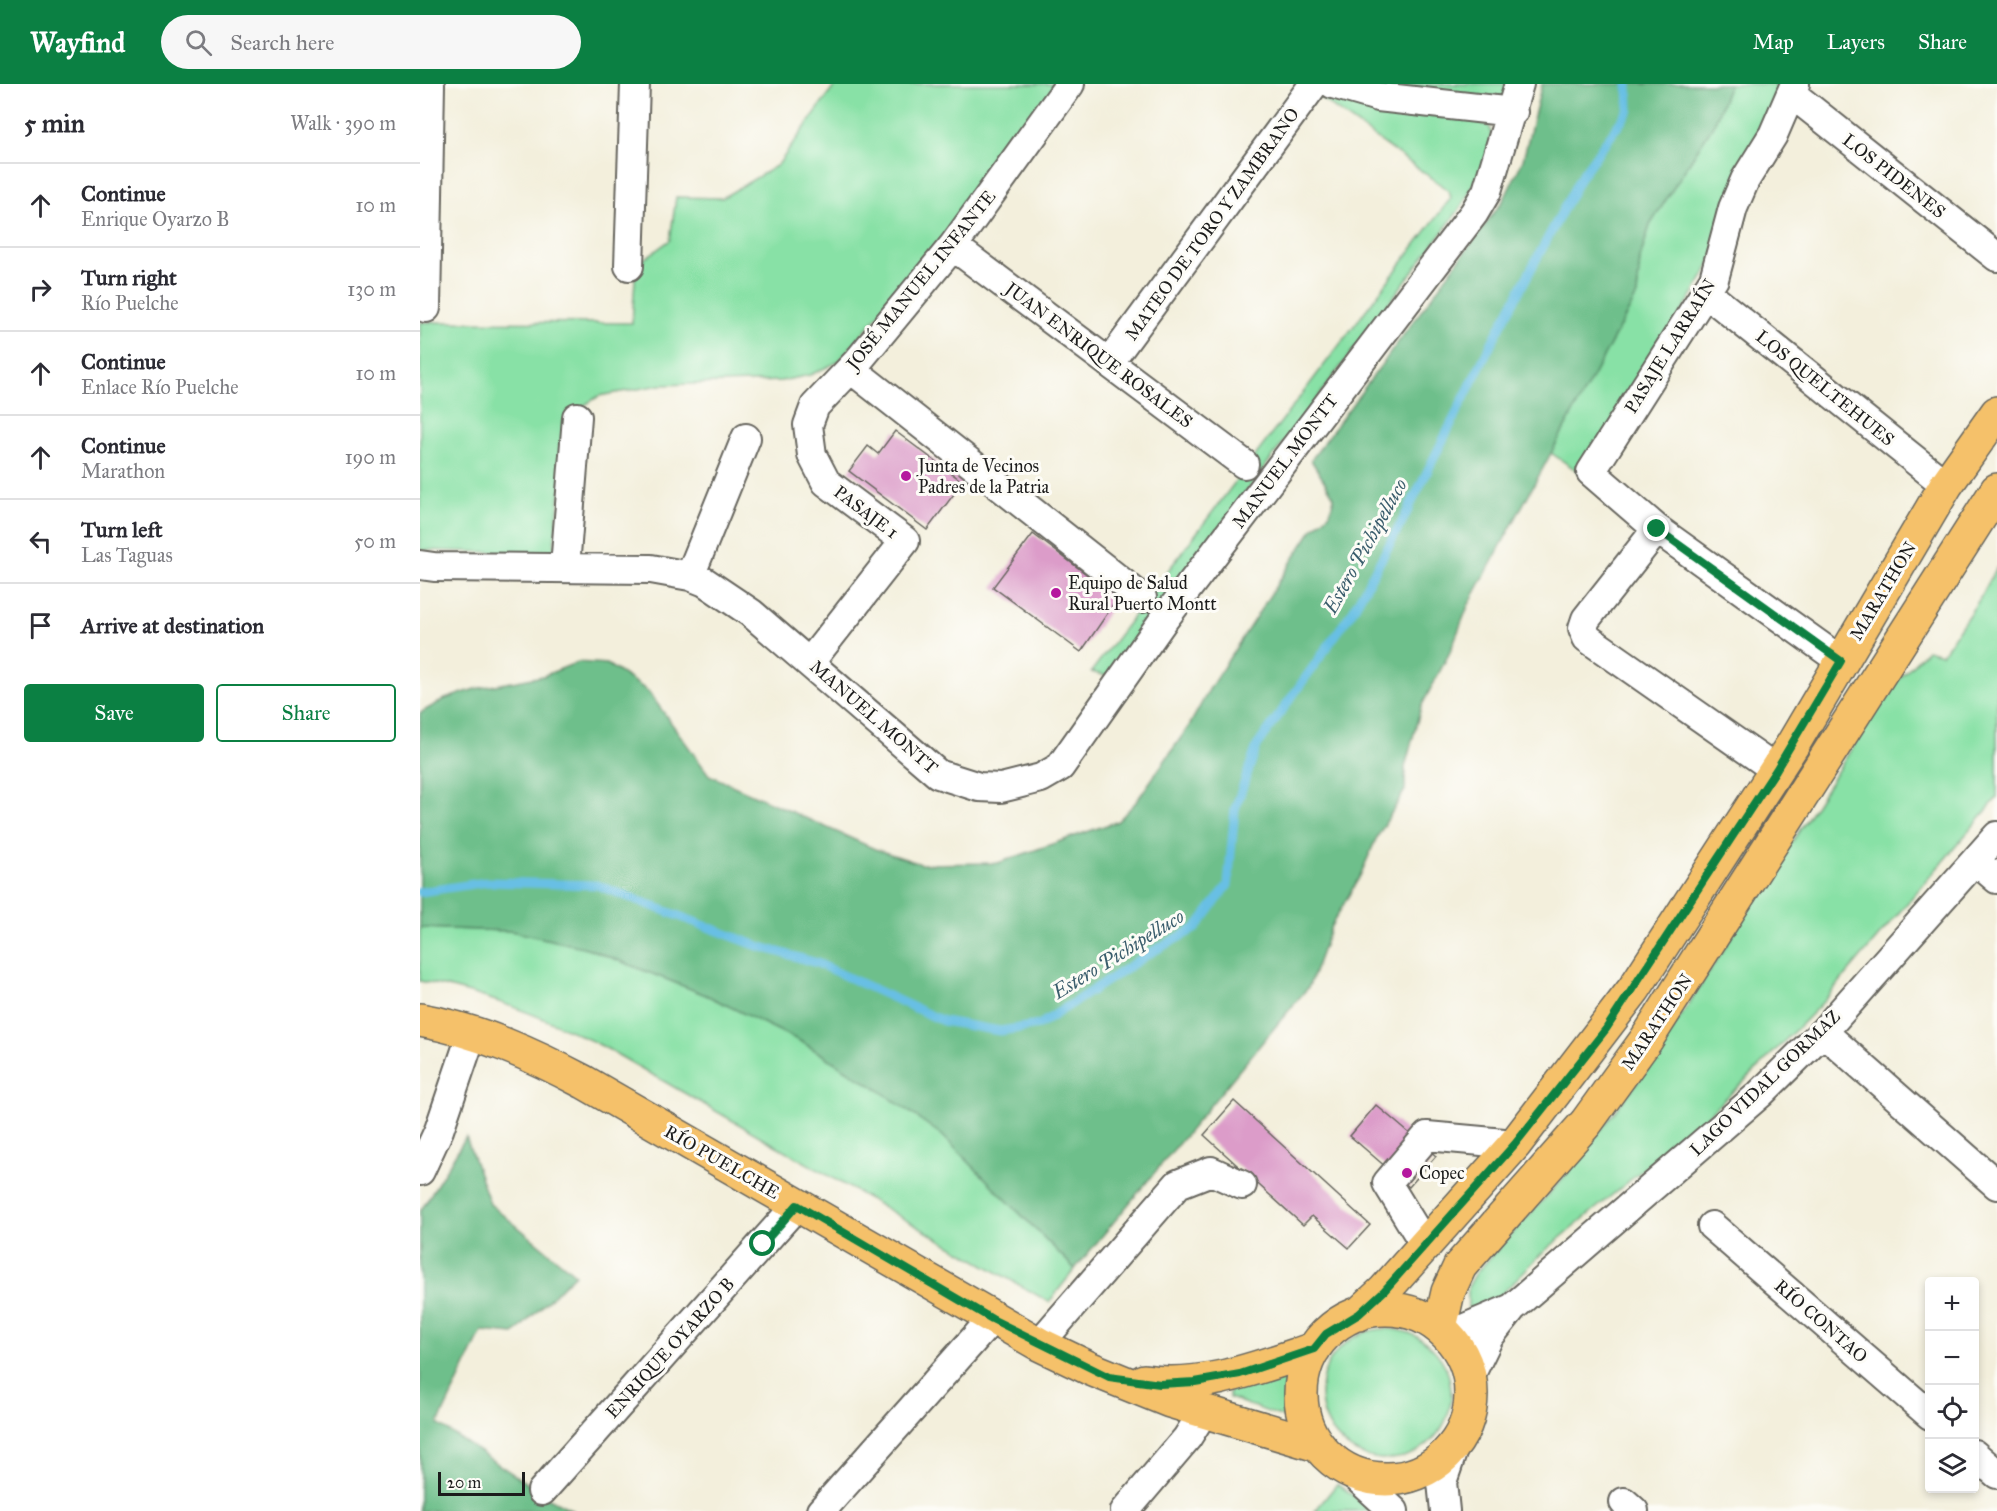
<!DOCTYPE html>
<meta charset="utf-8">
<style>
:root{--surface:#fff;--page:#f7f7f7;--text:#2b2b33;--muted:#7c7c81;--line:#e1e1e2;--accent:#0b8043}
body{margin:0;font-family:"IM FELL Great Primer",serif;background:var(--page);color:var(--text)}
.controls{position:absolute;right:18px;bottom:18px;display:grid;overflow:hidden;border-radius:6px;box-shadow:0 3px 9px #0003}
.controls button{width:54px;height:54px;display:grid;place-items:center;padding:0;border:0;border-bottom:2px solid var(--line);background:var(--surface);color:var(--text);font:30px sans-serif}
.scale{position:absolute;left:18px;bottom:15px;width:87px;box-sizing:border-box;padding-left:6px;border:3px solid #1c1c1c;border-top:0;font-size:16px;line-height:21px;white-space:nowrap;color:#1c1c1c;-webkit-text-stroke:4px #fdfcf7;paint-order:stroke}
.stop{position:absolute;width:18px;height:18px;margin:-14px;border:4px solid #0b8043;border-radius:50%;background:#fff}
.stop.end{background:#0b8043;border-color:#fff;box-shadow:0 2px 6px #0008}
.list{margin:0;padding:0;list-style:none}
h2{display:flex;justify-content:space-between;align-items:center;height:78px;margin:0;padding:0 24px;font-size:26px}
h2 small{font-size:20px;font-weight:400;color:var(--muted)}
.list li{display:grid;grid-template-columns:39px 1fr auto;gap:18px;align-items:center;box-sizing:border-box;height:84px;padding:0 24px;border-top:2px solid var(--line)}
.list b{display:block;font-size:22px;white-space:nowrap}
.list p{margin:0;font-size:20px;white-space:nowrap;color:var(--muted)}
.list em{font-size:20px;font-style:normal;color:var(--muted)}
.actions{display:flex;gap:12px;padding:18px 24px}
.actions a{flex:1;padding:14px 0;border:2px solid var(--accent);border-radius:6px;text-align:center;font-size:21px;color:var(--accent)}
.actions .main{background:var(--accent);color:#fff}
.icon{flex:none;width:33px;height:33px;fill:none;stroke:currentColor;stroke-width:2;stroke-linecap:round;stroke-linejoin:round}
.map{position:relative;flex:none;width:1577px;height:1427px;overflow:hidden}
header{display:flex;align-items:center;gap:36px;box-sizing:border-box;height:84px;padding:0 30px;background:var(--accent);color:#fff}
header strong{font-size:28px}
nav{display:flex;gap:33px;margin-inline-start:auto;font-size:21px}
.search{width:420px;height:54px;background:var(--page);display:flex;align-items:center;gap:15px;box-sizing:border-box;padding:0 21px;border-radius:33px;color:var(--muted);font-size:22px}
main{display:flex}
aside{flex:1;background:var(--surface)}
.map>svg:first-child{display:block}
.green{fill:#88e1a6;stroke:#527e61;stroke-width:1.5}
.forest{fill:#6ebf8b;stroke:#456e54;stroke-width:1.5}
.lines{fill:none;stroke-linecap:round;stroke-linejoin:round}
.stream{stroke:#67bfe4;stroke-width:9}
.building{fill:#dc9cc9}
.minor-casing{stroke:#67665f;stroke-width:32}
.major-casing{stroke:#67665f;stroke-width:36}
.minor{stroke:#fff;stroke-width:28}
.major{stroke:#f5c16b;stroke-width:33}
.route{stroke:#0b8043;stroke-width:8}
.poi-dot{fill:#b5179e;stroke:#fdfcf7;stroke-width:2}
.labels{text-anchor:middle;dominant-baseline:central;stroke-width:6;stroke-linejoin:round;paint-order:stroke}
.street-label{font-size:18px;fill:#1c1c1c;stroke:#fdfcf7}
.poi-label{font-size:18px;fill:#1c1c1c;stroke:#fdfcf7;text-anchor:start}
.water-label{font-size:20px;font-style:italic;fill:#3a5d6c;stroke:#fdfcf7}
</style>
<header>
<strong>Wayfind</strong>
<div class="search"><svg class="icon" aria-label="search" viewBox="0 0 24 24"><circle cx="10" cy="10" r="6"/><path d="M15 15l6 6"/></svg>Search here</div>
<nav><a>Map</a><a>Layers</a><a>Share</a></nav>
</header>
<main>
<aside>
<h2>5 min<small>Walk · 390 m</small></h2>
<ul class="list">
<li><svg class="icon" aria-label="ahead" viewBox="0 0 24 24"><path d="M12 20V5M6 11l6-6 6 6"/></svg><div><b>Continue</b><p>Enrique Oyarzo B</p></div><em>10 m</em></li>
<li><svg class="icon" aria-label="right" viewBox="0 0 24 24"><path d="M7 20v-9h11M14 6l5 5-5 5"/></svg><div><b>Turn right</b><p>Río Puelche</p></div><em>130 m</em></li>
<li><svg class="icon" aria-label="ahead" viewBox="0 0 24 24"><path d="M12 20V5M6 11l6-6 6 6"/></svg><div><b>Continue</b><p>Enlace Río Puelche</p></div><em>10 m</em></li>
<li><svg class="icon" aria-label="ahead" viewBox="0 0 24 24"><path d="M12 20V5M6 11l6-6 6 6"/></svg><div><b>Continue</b><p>Marathon</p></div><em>190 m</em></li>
<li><svg class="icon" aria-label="left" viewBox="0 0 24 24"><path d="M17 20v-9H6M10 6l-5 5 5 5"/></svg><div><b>Turn left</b><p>Las Taguas</p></div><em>50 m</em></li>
<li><svg class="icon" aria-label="arrive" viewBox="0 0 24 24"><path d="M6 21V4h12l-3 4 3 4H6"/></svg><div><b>Arrive at destination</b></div></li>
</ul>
<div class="actions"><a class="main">Save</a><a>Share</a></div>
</aside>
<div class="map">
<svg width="1577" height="1427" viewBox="0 0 1577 1427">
<rect width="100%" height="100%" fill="#fdfcf7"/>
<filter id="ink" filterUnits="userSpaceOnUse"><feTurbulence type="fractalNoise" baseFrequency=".0167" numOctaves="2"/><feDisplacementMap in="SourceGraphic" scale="12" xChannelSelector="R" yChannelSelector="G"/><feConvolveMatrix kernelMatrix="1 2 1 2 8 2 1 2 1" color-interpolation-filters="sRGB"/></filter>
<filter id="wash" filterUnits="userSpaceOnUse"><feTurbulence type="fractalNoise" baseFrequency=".008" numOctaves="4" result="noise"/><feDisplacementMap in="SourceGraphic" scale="24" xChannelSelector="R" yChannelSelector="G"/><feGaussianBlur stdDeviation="1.35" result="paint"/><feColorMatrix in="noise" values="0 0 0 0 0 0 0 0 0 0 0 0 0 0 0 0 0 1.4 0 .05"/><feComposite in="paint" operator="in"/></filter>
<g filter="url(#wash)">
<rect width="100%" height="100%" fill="#f3efdc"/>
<path class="green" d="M 416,0 L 638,0 L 508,173 L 418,278 L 390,291 L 361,297 L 240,301 L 179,312 L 149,331 L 133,470 L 0,466 L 0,238 L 212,239 L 216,181 L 250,156 L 256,113 L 302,114 L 358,81 Z
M 956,0 L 1088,0 L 1086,12 L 1061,13 Z
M 1309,0 L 1369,0 L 1284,192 L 1162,390 L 1131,369 L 1217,211 L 1220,174 L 1230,141 L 1295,38 Z
M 905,8 L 1054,37 L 1069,42 C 1079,58 1049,111 1039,126 L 687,592 L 671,588 L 1031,114 L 1028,106 L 896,11 Z
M 1577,483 L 1577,714 L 1402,919 L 1331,991 L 1279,1039 L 1121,1170 L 1077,1215 L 1057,1225 L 1048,1224 L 1048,1203 L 1056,1189 L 1145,1092 L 1226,987 L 1471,603 L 1507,566 L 1522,570 L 1559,516 Z
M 0,844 L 91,847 L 167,864 L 286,911 L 382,958 L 456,1004 L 522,1051 L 655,1185 L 629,1218 L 184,963 C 125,933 65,909 0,897 Z
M901 1310a65 65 0 1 1 130 0a65 65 0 1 1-130 0Z
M 868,1288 L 865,1312 L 868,1335 L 809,1314 L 809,1308 L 815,1304 Z
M 917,1400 L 955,1427 L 895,1427 Z"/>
<path class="forest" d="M 1122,0 L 1309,0 L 1295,38 L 1230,141 L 1220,174 L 1217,211 L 1048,522 L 1030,568 L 1001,623 L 985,683 L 985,706 L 956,755 L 940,792 L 911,842 L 889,902 L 655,1185 L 522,1051 L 456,1004 L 382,958 L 286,911 L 167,864 L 91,847 L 0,844 L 0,629 L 25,615 L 55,605 L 123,592 L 158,578 L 187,580 L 228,607 L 289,691 L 455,765 L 501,780 L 578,779 L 698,737 L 716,718 L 769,642 L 790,604 L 892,446 L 910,429 L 914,413 L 891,376 L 1084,115 L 1103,76 Z
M 46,1053 L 70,1120 L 155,1190 L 94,1250 L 62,1247 L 18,1340 L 129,1414 L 154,1427 L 0,1427 L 0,1128 Z"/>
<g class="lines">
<path class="stream" d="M 0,808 L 67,798 L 177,801 L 338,862 L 397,879 L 523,937 L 580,947 L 619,941 L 730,869 L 776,844 L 808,801 L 815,725 L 837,662 L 932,528 L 983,436 L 1071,260 L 1161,92 L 1209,26 L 1208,0"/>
</g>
<g id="blocks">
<path class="building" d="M 475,347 L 543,398 L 507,446 L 429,387 L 448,362 L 458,370 Z
M 613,450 L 698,514 L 661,568 L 573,503 Z
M 814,1017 L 950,1141 L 929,1164 L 892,1132 L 883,1141 L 784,1051 Z
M 956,1021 L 1016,1072 L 989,1103 L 930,1052 Z"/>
</g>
</g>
<g filter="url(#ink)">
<use href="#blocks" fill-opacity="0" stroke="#67665f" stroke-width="1.5"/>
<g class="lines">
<g class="minor-casing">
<path id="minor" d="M 913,0 L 958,13 L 1093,28
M 1375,0 L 1353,51 L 1325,96 L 1313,124 L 1294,195 L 1171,388 L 1237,445 L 1421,577
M 1372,10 L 1577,173
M 533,162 L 824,380
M 209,182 L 215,0
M 1285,208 L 1526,401
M 6,224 L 10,0
M 689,279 L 894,0
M 431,285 L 722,514
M 1237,445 L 1166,535 L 1163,544 L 1167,554 L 1356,686
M 0,481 L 14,483 L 231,485 L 270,492 L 285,498 L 331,529 L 518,690 L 559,703 L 581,704 L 621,694 L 640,683 L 745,534 L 1054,129 L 1067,107 L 1099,0
M 145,483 L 157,333
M 270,492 L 326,354
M 390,578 L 485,457 L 406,398 L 392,371 L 388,341 L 395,322 L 438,277 L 533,162 L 650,0
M 1556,777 L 1577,795
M 1403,948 L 1577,1101
M 0,1087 L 19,1046 L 52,949
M 1292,1142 L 1510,1331
M 1005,1161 L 967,1099 L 1007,1052 L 1095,1060
M 1029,1251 L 1090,1225
M 619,1260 L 758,1100 L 791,1087 L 822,1101
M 1049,1294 L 1069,1253 L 1092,1224 L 1340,1010 L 1403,948 L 1577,752
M 1554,1370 L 1577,1390
M 931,1388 L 974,1427
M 122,1407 L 377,1121
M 1204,1418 L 1214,1427
M 401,1427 L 572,1235
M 705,1427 L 767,1354 L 784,1327
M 1025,1427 L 1022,1398 L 1035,1360"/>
</g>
<g class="major-casing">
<path id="major" d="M 0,936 C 58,946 113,971 164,998 L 619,1260 L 671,1285 L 750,1317 L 897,1361
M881 1310a85 85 0 1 1 170 0a85 85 0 1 1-170 0Z
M 939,1230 L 964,1207 L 1095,1060 L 1214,905 L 1373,660 L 1526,401 L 1577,329
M 1020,1243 L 1028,1208 L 1040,1182 L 1166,1039 L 1226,956 L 1577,406
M 724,1297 C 783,1306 839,1283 894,1265"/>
</g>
<use href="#minor" class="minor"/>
<use href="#major" class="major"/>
</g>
</g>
<g class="lines" filter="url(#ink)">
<path class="route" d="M 343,1160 L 377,1121 L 572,1235 L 689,1293 L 740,1300 L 775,1298 L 820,1290 L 894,1265 L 906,1250 L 939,1230 L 964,1207 L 1095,1060 L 1186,945 L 1356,686 L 1421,577 L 1237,445"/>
</g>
<g class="poi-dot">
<circle cx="486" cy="392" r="6"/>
<circle cx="636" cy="509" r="6"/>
<circle cx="987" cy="1089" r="6"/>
</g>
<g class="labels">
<g class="street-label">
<text transform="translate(1474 92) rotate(38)">LOS PIDENES</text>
<text transform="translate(792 140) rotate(-54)">MATEO DE TORO Y ZAMBRANO</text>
<text transform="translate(501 196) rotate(-51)">JOSÉ MANUEL INFANTE</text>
<text transform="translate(1250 262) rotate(-58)">PASAJE LARRAÍN</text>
<text transform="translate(679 271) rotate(37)">JUAN ENRIQUE ROSALES</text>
<text transform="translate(1405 304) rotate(39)">LOS QUELTEHUES</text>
<text transform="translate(865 377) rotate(-53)">MANUEL MONTT</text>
<text transform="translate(446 428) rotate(37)">PASAJE 1</text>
<text transform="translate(1463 507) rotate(-59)">MARATHON</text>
<text transform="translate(454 633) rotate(41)">MANUEL MONTT</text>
<text transform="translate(1237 938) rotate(-56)">MARATHON</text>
<text transform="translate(1345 999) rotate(-44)">LAGO VIDAL GORMAZ</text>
<text transform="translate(302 1078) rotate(30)">RÍO PUELCHE</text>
<text transform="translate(1401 1237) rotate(41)">RÍO CONTAO</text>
<text transform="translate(250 1264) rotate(-48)">ENRIQUE OYARZO B</text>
</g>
<g class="poi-label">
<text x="498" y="382">Junta de Vecinos<tspan x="498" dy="21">Padres de la Patria</tspan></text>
<text x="648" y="499">Equipo de Salud<tspan x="648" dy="21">Rural Puerto Montt</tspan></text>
<text x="999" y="1089">Copec</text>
</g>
<g class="water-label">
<text transform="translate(945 462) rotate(-61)">Estero Pichipelluco</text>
<text transform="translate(698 870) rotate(-32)">Estero Pichipelluco</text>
</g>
</g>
</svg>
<div class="controls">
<button>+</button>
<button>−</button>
<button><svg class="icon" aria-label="locate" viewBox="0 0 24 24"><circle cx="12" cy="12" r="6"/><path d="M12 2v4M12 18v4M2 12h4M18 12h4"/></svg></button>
<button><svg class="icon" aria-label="layers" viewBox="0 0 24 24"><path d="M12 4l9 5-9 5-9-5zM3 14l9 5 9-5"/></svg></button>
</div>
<div class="scale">20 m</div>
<div class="stop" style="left:343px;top:1160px"></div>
<div class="stop end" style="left:1237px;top:445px"></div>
</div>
</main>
